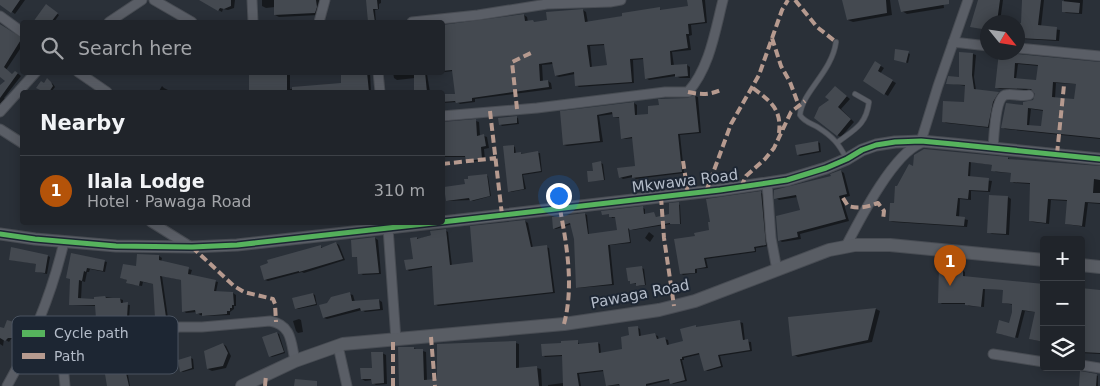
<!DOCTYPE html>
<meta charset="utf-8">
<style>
:root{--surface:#20242a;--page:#282c32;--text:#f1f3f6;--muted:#a2a4a8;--line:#3d4147;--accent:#b45309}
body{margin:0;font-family:"DejaVu Sans",sans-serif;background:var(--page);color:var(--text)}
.controls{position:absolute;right:15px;bottom:15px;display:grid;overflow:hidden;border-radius:5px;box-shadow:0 2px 12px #0003}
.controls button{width:45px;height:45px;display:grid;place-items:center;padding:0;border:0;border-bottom:1px solid var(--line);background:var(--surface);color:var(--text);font:25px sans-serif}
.compass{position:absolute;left:980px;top:15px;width:45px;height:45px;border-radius:50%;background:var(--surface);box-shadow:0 2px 12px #0003;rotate:120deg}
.you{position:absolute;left:558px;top:195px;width:18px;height:18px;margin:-12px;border:4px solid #fff;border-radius:50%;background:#1a73e8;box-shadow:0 0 0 8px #1a73e833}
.badge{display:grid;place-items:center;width:32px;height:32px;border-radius:50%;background:var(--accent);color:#fff;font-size:16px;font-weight:700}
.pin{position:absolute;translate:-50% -41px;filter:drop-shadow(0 1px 2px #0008)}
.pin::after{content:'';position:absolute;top:26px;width:18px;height:15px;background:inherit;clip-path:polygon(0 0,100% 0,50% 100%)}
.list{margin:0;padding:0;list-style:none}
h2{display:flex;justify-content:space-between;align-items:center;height:65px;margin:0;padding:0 20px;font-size:21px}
h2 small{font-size:16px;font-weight:400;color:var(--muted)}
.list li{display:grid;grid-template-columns:32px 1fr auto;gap:15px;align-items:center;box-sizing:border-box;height:70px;padding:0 20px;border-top:1px solid var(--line)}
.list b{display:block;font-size:19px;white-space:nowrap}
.list p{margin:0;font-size:16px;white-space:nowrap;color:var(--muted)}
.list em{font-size:16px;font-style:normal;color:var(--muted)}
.icon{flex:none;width:28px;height:28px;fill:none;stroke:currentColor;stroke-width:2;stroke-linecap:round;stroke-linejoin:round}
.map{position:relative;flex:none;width:1100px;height:386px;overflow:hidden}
.search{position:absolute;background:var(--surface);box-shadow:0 2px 12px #0003;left:20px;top:20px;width:425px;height:55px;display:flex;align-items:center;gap:12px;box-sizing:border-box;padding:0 18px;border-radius:5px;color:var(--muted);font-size:19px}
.panel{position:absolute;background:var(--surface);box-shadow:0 2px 12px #0003;left:20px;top:90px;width:425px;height:135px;border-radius:5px}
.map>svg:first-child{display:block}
.shadow{fill:#0007;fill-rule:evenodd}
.building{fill:#444950;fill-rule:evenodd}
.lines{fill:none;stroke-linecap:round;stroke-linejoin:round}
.service-casing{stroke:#484c53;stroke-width:6}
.minor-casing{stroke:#484c53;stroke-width:11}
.tertiary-casing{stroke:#484c53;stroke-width:13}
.secondary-casing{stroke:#484c53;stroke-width:14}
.service{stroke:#5a5e66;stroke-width:4.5}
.minor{stroke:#5a5e66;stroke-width:9}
.tertiary{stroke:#5a5e66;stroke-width:11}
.secondary{stroke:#595d64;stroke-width:12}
.quiet{stroke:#b69a8f;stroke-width:4;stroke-dasharray:8 4;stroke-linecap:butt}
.cycleway-casing{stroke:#1d2633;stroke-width:8}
.cycleway{stroke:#56b35d;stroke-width:5}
.labels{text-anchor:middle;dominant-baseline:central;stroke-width:4;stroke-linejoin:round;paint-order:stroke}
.street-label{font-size:15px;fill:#b4bcc9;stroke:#1d2633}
.key{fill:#1d2633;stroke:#4a5360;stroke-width:1}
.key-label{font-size:14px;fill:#b4bcc9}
</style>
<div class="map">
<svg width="1100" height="386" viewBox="0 0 1100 386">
<rect width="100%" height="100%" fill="#2a3038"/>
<path class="shadow" d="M 0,0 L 25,0 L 15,14 L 0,3 Z
M 201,0 L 235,0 L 234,8 L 228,10 L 223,9 L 222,12 Z
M 262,0 L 320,0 L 320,9 L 319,15 L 279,17 L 275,15 L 275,7 L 266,8 L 262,6 Z
M 367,0 L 381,0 L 381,3 L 379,4 L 379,9 L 375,10 L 376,22 L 369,22 Z
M 688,0 L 705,0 L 707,23 L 691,25 L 692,35 L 689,36 L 691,50 L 672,52 L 674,66 L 687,65 L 690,67 L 690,78 L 680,78 L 676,76 L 649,80 L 646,78 L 644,59 L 633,60 L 634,83 L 579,87 L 576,85 L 575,74 L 559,77 L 556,76 L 553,64 L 542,65 L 543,82 L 548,81 L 551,83 L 552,89 L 475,99 L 475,102 L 460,104 L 457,102 L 442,103 L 442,96 L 456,95 L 453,71 L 427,74 L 430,92 L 416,92 L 415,78 L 397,80 L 394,78 L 393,72 L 442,72 L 442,26 L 524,15 L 527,17 L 528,22 L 536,23 L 549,21 L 583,10 L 586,12 L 588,23 L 659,9 L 663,11 L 689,7 ZM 606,45 L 608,66 L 592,68 L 590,46 Z
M 844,0 L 890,0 L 892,15 L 853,22 L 848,20 Z
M 899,0 L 943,0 L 944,8 L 907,14 L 902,11 Z
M 979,0 L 1003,0 L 1000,22 L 988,22 L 988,30 L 971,26 Z
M 1025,0 L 1044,0 L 1041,27 L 1060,30 L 1059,41 L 1023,39 L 1020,37 Z
M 1064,0 L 1083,0 L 1082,14 L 1066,13 L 1063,11 Z
M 46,5 L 59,15 L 54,22 L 35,22 Z
M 0,24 L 22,40 L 22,46 L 6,70 L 13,75 L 16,72 L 21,76 L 4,98 L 6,100 L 0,108 L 0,87 L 7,81 L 0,75 Z
M 908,53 L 910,54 L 908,63 L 898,60 Z
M 973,54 L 976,55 L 974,77 L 976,90 L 1002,94 L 991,128 L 946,123 L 943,121 L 965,103 L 966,86 L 948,83 L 960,78 Z
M 1017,55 L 1100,63 L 1100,139 L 1005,129 L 1002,127 L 1024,106 L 1033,101 L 1037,94 L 1033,90 L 1000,89 L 997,88 ZM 1018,64 L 1039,66 L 1037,82 L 1016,79 ZM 1056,83 L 1077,84 L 1075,100 L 1055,98 ZM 1031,109 L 1044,111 L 1042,127 L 1029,126 Z
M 876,63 L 884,68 L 880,74 L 896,83 L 888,96 L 864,81 Z
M 251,72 L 290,72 L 290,89 L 343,84 L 342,72 L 370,72 L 371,92 L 249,92 Z
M 47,80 L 53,84 L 55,87 L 51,92 L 46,92 L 38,88 L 45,84 Z
M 162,86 L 164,88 L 172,92 L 162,92 L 159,91 Z
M 838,89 L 850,99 L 841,109 L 854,122 L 841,137 L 837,135 L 831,100 Z
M 695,96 L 698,97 L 701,133 L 680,135 L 684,173 L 636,179 L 633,177 L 623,179 L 620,177 L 637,168 L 634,138 L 625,139 L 622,138 L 620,118 L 614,117 L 614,114 L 599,116 L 603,142 L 567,146 L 564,145 L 561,113 L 634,103 L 637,105 L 637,116 L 650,115 Z
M 516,117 L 518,118 L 519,124 L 502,126 L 500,124 Z
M 476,121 L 479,122 L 480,136 L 484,136 L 487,137 L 489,148 L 484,149 L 485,160 L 470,162 L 467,160 L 467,157 L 445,157 L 442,156 Z
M 817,142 L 820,143 L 821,152 L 800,156 L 798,155 Z
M 513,146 L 515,147 L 516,154 L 540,153 L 542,172 L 523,175 L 526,189 L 511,192 L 510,191 Z
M 915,155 L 1008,158 L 1011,160 L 1100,168 L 1100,204 L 1088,203 L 1085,227 L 1066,224 L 1068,201 L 1051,200 L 1049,224 L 1033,222 L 1030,221 L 1031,184 L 1014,183 L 1011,181 L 1012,173 L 996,172 L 993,170 L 993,165 L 971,162 L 970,178 L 992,181 L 990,192 L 971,191 L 971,200 L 960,199 L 959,218 L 968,220 L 967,227 L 893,222 L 890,221 L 898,187 L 914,168 Z
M 601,163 L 603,164 L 605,180 L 589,181 Z
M 841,171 L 844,173 L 850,196 L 842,198 L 849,221 L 800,234 L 801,239 L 782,242 L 779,240 L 801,211 L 798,197 L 779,200 L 776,198 L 832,177 Z
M 486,175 L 488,176 L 491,196 L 473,201 L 471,200 L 447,201 L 466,185 Z
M 761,193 L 763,194 L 768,246 L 756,248 L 756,252 L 706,259 L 708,268 L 697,269 L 697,273 L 683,275 L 681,273 L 696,237 L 711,231 Z
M 1008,197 L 1011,199 L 1009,235 L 992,234 L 988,232 Z
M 678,204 L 680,205 L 681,224 L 671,224 L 633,230 L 629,228 L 631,243 L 610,245 L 614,285 L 577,288 L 575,239 L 572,224 L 556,229 L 554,228 L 585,214 L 587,215 L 589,235 L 619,231 L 617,217 L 612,218 L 610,214 L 603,214 L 643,208 L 645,209 L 645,215 L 654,214 L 657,218 L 670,215 Z
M 525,221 L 528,223 L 533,248 L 546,247 L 549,248 L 555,293 L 438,306 L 435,304 L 433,267 L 409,271 L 407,269 L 414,260 L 417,238 L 419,239 L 445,230 L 448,232 L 452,266 L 474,263 Z
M 103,222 L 117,222 L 116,225 Z
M 649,232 L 654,236 L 650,242 L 645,238 Z
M 375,238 L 378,240 L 381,274 L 363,275 L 360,273 L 359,258 L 353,256 Z
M 336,243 L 339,245 L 345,260 L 304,273 L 302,272 L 268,281 L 265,280 L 321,247 L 323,248 Z
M 72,254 L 107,262 L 105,272 L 90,269 L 89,272 L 87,272 L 85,282 L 82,281 L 81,299 L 96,300 L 105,297 L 120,299 L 123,300 L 123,304 L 130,305 L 129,319 L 100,320 L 97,318 L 96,306 L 73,305 L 70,304 Z
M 48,256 L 50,257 L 47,274 L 38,272 L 37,264 L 13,260 Z
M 159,256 L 162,258 L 161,262 L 192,270 L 190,276 L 218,282 L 216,292 L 233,293 L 236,295 L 236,306 L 234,306 L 234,309 L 230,312 L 230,315 L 206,316 L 200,315 L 197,312 L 186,313 L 184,311 L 182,280 L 162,276 L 168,318 L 159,319 L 156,317 L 154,284 L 143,282 L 142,286 L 130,284 L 127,282 L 128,280 L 121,278 Z
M 642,268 L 644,269 L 646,285 L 639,286 L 637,284 L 631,283 Z
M 962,270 L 965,272 L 965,278 L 1044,285 L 1044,342 L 1030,339 L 1036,312 L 1025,311 L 1018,338 L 1000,334 L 1010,325 L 1014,305 L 1004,303 L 1005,290 L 985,289 L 984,307 L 969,306 L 966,304 L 942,304 L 939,302 Z
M 1081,290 L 1100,291 L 1100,354 L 1081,353 Z
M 313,294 L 315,295 L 317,305 L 298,309 L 296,308 Z
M 350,294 L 353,295 L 355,302 L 379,300 L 382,302 L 383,310 L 365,312 L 362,310 L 327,319 L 324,318 Z
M 876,309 L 880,311 L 872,342 L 798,357 L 794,355 L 790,319 Z
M 299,319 L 301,320 L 303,332 L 298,333 L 296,331 L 293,321 Z
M 740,322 L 743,323 L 745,341 L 751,342 L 752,351 L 720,356 L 723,367 L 708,371 L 705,370 L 701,354 L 684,358 L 684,360 L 682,360 L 687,381 L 673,384 L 670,380 L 646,386 L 621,386 L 621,385 L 609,386 L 607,385 L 605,371 L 579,374 L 581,386 L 548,386 L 548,385 L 563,383 L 563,356 L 545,357 L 543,355 L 577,341 L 580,345 L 597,343 L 600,344 L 601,354 L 624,350 L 637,327 L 640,329 L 641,337 L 655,335 L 658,336 L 659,340 L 665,339 L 668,340 L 669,345 L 684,342 L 695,326 L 698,328 Z
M 20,325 L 23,327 L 18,340 L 11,339 L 9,342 L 4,339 L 3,346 L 0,344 L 0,328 L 5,329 Z
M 277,333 L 279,334 L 285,353 L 272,357 L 270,356 Z
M 516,343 L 519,344 L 519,369 L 537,368 L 541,369 L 542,386 L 400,386 L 413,348 L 426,352 L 427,381 L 439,380 Z
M 223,344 L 226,346 L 231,356 L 226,368 L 212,371 L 208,369 Z
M 111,346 L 113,347 L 115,365 L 124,366 L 124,375 L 128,375 L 130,386 L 108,386 L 105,369 L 98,368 L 98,361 L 70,361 Z
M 382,353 L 386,355 L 387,384 L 376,385 L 373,383 L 373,380 L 365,381 L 362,379 L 373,369 Z
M 191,358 L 193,359 L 194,369 L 183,372 L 181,371 Z
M 1096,375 L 1098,376 L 1098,386 L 1081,386 Z"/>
<path class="building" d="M 0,0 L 20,0 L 11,13 L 0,5 Z
M 199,0 L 231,0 L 231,6 L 224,9 L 220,8 L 218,11 Z
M 274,0 L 316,0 L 317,7 L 315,13 L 274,15 Z
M 366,0 L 377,0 L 378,9 L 373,9 L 375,22 L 368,22 Z
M 687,0 L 702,0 L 705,22 L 688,24 L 689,34 L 686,34 L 688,48 L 670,51 L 671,65 L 687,64 L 688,76 L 675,77 L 675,74 L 645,79 L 643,58 L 630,59 L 632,82 L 575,86 L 574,72 L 555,76 L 552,62 L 539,64 L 540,81 L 548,80 L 549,87 L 472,98 L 472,101 L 456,103 L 455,101 L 442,102 L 442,94 L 455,94 L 452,70 L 442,71 L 442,25 L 524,14 L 525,21 L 533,20 L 534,22 L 547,20 L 546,12 L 583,9 L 585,22 L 622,16 L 622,13 L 660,7 L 660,10 L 688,6 ZM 604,44 L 607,65 L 590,67 L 587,45 Z
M 842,0 L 886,0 L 887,13 L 847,20 Z
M 898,0 L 949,0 L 949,4 L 901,12 Z
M 978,0 L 1000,0 L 997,22 L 988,22 L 988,30 L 970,27 Z
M 1022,0 L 1041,0 L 1038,25 L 1057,27 L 1056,40 L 1018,38 L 1018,24 L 1021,23 Z
M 1062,1 L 1080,3 L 1079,13 L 1062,12 Z
M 46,4 L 58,13 L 51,22 L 33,22 Z
M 0,24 L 22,38 L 4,67 L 12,74 L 15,71 L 18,73 L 0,98 L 0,85 L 5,81 L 0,77 Z
M 895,49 L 909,51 L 906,63 L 894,60 Z
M 959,52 L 973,53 L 972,75 L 974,89 L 999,92 L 993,102 L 988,127 L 942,122 L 943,101 L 964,102 L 965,85 L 946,84 L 948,76 L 959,77 Z
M 999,52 L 1014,52 L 1017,54 L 1100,62 L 1100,138 L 1001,128 L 1006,103 L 1023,105 L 1023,102 L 1033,100 L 1035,94 L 1031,89 L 995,88 ZM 1015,63 L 1038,65 L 1036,80 L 1014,78 ZM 1053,82 L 1076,84 L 1074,99 L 1052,97 ZM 1028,108 L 1043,110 L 1041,126 L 1027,125 Z
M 875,61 L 881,65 L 878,71 L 893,80 L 884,95 L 863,81 Z
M 249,72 L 287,72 L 287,92 L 249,92 Z
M 341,72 L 367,72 L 369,92 L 292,92 L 292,87 L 341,83 Z
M 414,72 L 425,72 L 427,92 L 414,92 Z
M 47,78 L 51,82 L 53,86 L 49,92 L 44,92 L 36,88 L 41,81 L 44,83 Z
M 835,86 L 847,96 L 838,107 L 851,119 L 837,136 L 814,118 L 819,107 L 829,100 L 825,97 Z
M 695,94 L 699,132 L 678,134 L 682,172 L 632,178 L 632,175 L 619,178 L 617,168 L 635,166 L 632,137 L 621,139 L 619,117 L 613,117 L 612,112 L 597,115 L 600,141 L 563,145 L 560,111 L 634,102 L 635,115 L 648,114 L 648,106 L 659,105 L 658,99 L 688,98 Z
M 517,116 L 517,123 L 499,125 L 498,118 Z
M 476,119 L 477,136 L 484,134 L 486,146 L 481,147 L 482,159 L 466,161 L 465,156 L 442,156 L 442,122 Z
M 818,141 L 819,151 L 797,155 L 795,145 Z
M 514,145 L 514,153 L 521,152 L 521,154 L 538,151 L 541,171 L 522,174 L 524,189 L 508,192 L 503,146 Z
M 924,149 L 1008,157 L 1008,159 L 1100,166 L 1100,180 L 1094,179 L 1093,193 L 1100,193 L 1100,203 L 1085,202 L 1082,226 L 1065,224 L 1067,200 L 1048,199 L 1046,223 L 1029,221 L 1030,183 L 1010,182 L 1011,173 L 991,171 L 992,165 L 969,162 L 968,176 L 989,178 L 988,191 L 969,190 L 968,199 L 958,198 L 956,216 L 965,217 L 964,226 L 889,221 L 890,203 L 894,203 L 895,186 L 897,186 L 909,164 L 913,166 L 914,155 Z
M 601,161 L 604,180 L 588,182 L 587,171 L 593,171 L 592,163 Z
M 841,170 L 847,194 L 839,196 L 846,219 L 797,232 L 798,237 L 778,241 L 776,216 L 800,210 L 796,195 L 774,199 L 774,190 L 831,176 L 830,174 Z
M 487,174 L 490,196 L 470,201 L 469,198 L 446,201 L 444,187 L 465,184 L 464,179 L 468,179 L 468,176 Z
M 761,191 L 766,245 L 754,247 L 755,251 L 704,258 L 706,267 L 695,269 L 695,273 L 680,274 L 674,239 L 695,236 L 694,233 L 709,230 L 708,222 L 710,222 L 706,199 Z
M 989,195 L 1008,196 L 1006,234 L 987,233 Z
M 679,202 L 680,224 L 670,224 L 670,223 L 630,230 L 628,228 L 630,242 L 608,245 L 612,284 L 576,288 L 574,239 L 570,223 L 553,229 L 552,217 L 585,213 L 588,234 L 617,230 L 615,217 L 609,217 L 609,214 L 602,215 L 601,211 L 643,206 L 644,214 L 654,212 L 656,217 L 669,214 L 669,203 Z
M 525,220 L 531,247 L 547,245 L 553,292 L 434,305 L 432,266 L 406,270 L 404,260 L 413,259 L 410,238 L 417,237 L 417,239 L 431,235 L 430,231 L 446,229 L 450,265 L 473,262 L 470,226 Z
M 375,237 L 379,273 L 358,274 L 357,257 L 352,257 L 351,240 Z
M 336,242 L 343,259 L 299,272 L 299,271 L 264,280 L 260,266 L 268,263 L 267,260 L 321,245 L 321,248 Z
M 11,247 L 48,255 L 45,273 L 35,272 L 36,264 L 9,260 Z
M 71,253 L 105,260 L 103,271 L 87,268 L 86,272 L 84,271 L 82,281 L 79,280 L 78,298 L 94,299 L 94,297 L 105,296 L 106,298 L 120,298 L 121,303 L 128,302 L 127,318 L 96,319 L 95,305 L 69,305 L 70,279 L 66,278 Z
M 137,254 L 159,255 L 159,260 L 189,267 L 188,274 L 216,280 L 214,291 L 233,292 L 234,305 L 232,305 L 232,308 L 230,308 L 230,311 L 227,311 L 227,314 L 202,316 L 202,313 L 196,314 L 195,310 L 182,312 L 181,280 L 160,276 L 166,317 L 155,318 L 153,284 L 140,281 L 139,286 L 126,283 L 127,280 L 120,278 L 123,264 L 136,266 Z
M 642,266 L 645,285 L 636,286 L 636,283 L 630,284 L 630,281 L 628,281 L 626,268 Z
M 939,267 L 963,269 L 963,276 L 1044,284 L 1044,342 L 1029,339 L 1035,312 L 1022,310 L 1015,338 L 996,333 L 999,320 L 1009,323 L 1012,312 L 1012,304 L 1002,303 L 1003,290 L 983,289 L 981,307 L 965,305 L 965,303 L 938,303 Z
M 1081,288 L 1100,290 L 1100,353 L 1081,352 Z
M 350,292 L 352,301 L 379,299 L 380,309 L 361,311 L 360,308 L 323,318 L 319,305 L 327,303 L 331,297 Z
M 313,293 L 316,304 L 295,309 L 292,298 Z
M 876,308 L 868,340 L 792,356 L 788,317 Z
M 7,320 L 21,324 L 14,338 L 8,338 L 5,341 L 0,338 L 0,327 L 4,328 Z
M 740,320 L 743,340 L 748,339 L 750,350 L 718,355 L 721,366 L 704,371 L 699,353 L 682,357 L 682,359 L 680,359 L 685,380 L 670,384 L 669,379 L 646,384 L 646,386 L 620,386 L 619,384 L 606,386 L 603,370 L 577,373 L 579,386 L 563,386 L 562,355 L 542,356 L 541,344 L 561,343 L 561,341 L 578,340 L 578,344 L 598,342 L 599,353 L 622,349 L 621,337 L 629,335 L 628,327 L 638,326 L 639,336 L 655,333 L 657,339 L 665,337 L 667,345 L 683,341 L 680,329 L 696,325 L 696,327 Z
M 277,332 L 284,352 L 269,357 L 262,337 Z
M 516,341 L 516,368 L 537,366 L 539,386 L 399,386 L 398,347 L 414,347 L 414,349 L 423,349 L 424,380 L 437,379 L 437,344 Z
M 83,343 L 101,344 L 100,345 L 111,345 L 113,363 L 122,363 L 122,374 L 126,373 L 129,386 L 107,386 L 104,368 L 96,369 L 97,361 L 91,360 L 69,362 L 67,345 Z
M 223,343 L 228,353 L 223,366 L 207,369 L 204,351 Z
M 371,352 L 383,352 L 384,383 L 372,384 L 371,379 L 361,379 L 360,368 L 372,368 Z
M 191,356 L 192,368 L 180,372 L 178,360 Z
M 1080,371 L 1097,374 L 1096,386 L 1079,386 Z
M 295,379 L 317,381 L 317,386 L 294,386 Z"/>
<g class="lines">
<g class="service-casing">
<path id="service" d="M 836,42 C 832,72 802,92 800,115 C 804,122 813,124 819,128 C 833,137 839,144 846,158
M 838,142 C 855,129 866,125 869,102 L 855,94"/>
</g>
<g class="minor-casing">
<path id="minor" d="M 154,0 L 192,22
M 252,0 L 253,22
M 0,16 L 22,32
M 109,22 L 142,0
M 319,22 L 325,0
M 412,22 L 478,15 L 547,4 L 610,2 L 621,0
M 953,42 L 988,46
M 1018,48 L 1100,56
M 78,72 L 107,92
M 378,72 L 380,92
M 0,112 L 36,72
M 442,116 L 537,108 L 665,92 L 688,92 C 710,67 715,31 723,0
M 0,129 L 22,143
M 921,141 L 938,86 L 968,0
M 993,148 C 994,137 995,99 1005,95 C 1012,93 1021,97 1029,95
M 767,183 L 771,238 L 777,270
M 151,222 L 191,247
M 388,228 L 396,340
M 846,246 C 860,219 893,154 921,143
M 34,333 L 76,337 L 180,327 L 202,327 L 270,321 C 292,325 291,342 295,361
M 59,336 L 62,353 L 65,386
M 338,346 L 347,386
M 993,354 L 1044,362
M 1081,365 L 1100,368
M 7,386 C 33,340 52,293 64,242"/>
</g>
<g class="tertiary-casing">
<path id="tertiary" d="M 442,222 L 720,190 L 787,180 L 826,168 L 847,159 L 862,150 L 876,145 L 895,142 L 921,141 L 953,144 L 1100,159
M 0,234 L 35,239 L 116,246 L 192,247 L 237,245 L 442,222"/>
</g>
<g class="secondary-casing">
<path id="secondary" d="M 1081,265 L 1100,267
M 242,386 L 295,361 L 343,344 L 564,324 L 659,310 L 695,301 L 829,250 L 855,245 L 890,245 L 1044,260"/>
</g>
<use href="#service" class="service"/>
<use href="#minor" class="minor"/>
<use href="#tertiary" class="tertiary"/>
<use href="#secondary" class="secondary"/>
<path class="quiet" d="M 795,0 L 817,27 L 836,42
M 772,38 L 781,66 L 790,82 L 799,106
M 753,88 C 770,101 782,109 779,133
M 688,92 C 702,95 710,95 723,89
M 517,109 L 512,62 L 533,52
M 490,111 L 502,215
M 1057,154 L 1064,85
M 683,161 L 688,194
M 442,164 L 496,158
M 741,187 L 746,176 L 765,159 L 774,148 L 791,112 L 805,101
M 706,192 L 731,124 L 759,75 L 782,10 L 788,0
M 661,197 L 664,238 L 674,306
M 843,198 L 848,206 C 859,209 867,207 878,203 L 884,211 L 883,220
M 560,209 C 567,246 574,287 564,324
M 192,247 L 234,286 L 244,292 L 273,299 L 275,304 L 276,322
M 431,337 L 435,386
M 265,386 L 266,375
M 393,386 L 393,340"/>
<g class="cycleway-casing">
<path id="cycleway" d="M 442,222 L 720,190 L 787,180 L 826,168 L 847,159 L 862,150 L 876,145 L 895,142 L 921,141 L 953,144 L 1100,159
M 0,234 L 35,239 L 116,246 L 192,247 L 237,245 L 442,222"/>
</g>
<use href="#cycleway" class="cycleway"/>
</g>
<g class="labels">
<g class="street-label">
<text transform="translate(685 181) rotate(-7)">Mkwawa Road</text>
<text transform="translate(640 294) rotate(-11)">Pawaga Road</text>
</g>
</g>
<rect x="12" y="316" width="166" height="58" rx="8" class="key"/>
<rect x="22" y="330" width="23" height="7" fill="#56b35d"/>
<rect x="22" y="353" width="23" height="6" fill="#b69a8f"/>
<g class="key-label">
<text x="54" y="338">Cycle path</text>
<text x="54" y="361">Path</text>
</g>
</svg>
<div class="controls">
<button>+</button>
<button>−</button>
<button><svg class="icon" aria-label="layers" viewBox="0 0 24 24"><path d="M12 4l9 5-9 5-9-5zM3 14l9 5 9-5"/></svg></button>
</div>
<svg class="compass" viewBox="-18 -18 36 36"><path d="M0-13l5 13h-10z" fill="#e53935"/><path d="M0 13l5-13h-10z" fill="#a2a4a8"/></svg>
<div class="you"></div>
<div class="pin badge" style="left:950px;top:286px">1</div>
<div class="search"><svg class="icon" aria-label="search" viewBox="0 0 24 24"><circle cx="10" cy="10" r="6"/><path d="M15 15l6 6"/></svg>Search here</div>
<section class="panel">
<h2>Nearby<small></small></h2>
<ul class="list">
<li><span class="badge">1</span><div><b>Ilala Lodge</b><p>Hotel · Pawaga Road</p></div><em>310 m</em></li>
</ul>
</section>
</div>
